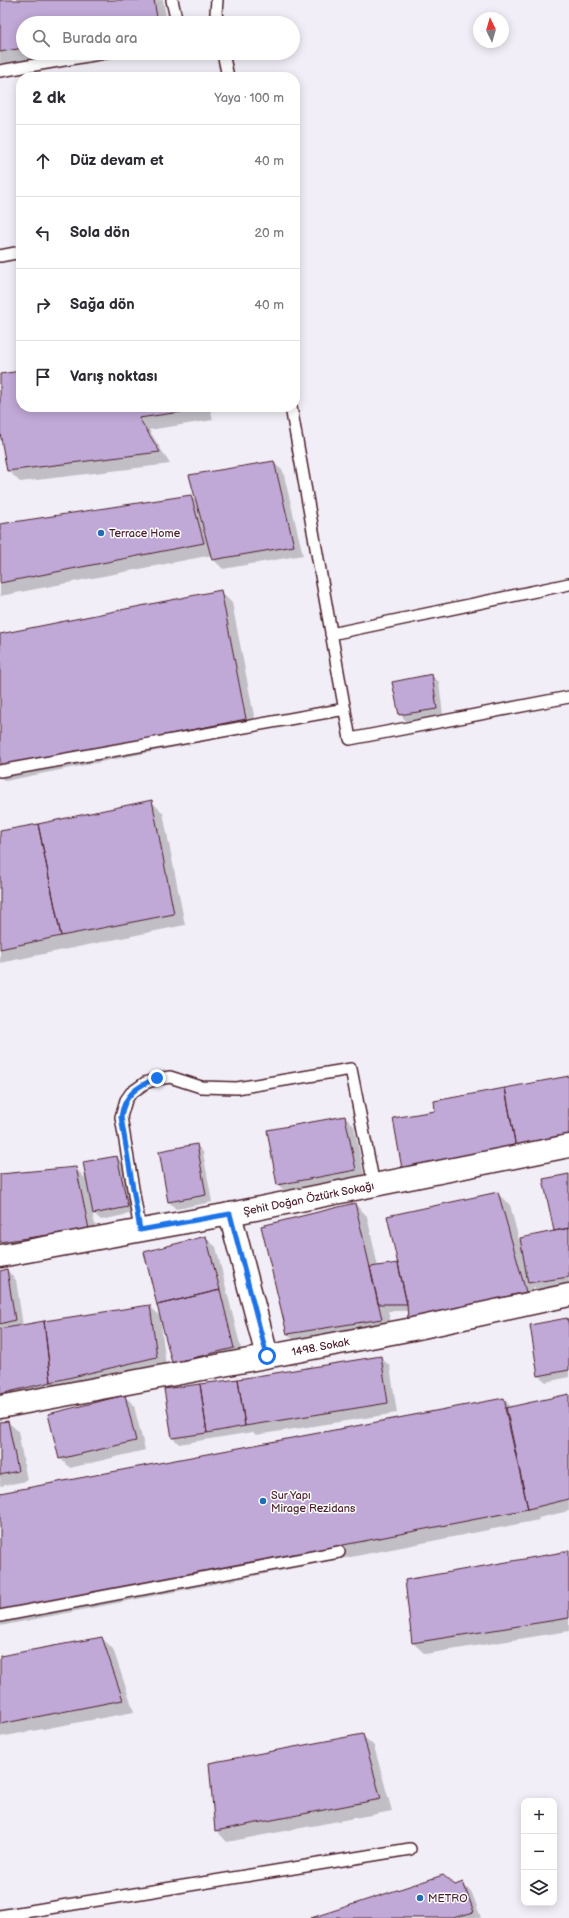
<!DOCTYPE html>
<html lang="tr">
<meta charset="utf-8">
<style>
:root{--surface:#fff;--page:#f2f2f3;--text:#2b2b33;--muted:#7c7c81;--line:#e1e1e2}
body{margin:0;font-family:"Balsamiq Sans",sans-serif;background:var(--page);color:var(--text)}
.controls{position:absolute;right:12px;bottom:12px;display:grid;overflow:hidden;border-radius:8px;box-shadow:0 2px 10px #0003}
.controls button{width:36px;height:36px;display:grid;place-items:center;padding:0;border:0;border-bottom:1px solid var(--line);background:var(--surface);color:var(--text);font:20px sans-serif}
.compass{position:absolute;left:473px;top:12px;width:36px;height:36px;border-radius:50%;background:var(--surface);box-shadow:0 2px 10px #0003;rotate:355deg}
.stop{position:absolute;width:12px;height:12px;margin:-9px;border:3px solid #1a73e8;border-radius:50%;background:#fff}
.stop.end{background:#1a73e8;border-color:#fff;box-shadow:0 1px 4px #0008}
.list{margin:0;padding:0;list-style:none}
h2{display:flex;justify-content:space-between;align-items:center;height:52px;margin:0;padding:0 16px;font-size:17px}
h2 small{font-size:13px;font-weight:400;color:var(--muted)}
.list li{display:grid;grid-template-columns:26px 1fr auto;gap:12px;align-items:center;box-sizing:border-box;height:72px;padding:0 16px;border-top:1px solid var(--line)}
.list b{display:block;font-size:15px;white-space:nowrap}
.list em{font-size:13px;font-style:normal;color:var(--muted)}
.icon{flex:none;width:22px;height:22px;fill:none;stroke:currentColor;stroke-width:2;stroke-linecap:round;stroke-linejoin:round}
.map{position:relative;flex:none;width:569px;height:1918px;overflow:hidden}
.search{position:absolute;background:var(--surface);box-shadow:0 2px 10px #0003;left:16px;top:16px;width:284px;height:44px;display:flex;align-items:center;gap:10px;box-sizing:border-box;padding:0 14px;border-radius:22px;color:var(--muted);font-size:15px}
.panel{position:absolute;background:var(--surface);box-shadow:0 2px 10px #0003;left:16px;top:72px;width:284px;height:340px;border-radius:16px}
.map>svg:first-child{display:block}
.shadow{fill:#0003}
.building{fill:#c0a8d7;stroke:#4a1f2b}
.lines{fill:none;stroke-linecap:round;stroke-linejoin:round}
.service-casing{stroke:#4a1f2b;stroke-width:14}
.minor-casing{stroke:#4a1f2b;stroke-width:25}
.service{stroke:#fff;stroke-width:11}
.minor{stroke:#fff;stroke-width:22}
.route{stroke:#1a73e8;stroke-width:5}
.poi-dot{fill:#1f6fb2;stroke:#fff;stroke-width:1.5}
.labels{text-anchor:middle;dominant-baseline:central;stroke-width:3;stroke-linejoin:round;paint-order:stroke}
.poi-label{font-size:11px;fill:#4a1f2b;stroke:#fff;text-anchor:start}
.street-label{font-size:11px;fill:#4a1f2b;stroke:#fff}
</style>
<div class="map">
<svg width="569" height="1918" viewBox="0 0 569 1918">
<rect width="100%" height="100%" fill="#f2eef7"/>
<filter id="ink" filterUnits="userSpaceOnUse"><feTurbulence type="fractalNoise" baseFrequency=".025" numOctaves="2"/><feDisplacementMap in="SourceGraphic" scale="8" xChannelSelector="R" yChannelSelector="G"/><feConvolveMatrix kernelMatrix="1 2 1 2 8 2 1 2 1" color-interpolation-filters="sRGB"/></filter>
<g filter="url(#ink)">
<path class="shadow" d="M 0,0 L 163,0 L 167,23 L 23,23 L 23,53 L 68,53 L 0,65 Z
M 21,372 L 21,407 L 210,407 L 213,420 L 149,430 L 170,464 L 20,482 L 8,470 L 0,428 L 0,375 Z
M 273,462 L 283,471 L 303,555 L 223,569 L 213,559 L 212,555 L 0,596 L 0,525 L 191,496 L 198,503 Z
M 220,591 L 232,603 L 257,731 L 5,781 L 0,776 L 0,635 Z
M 432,676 L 439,682 L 443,715 L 406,721 L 400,714 Z
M 151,801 L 163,813 L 185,925 L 0,963 L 0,832 Z
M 345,1117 L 354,1126 L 365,1180 L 287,1194 L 278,1185 Z
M 196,1145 L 203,1152 L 212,1202 L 176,1209 L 169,1202 L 160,1152 Z
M 117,1157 L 124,1164 L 134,1213 L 101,1220 L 92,1212 L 98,1238 L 0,1253 L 0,1175 L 75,1168 L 87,1180 Z
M 569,1175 L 569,1287 L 539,1292 L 533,1286 L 539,1310 L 388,1311 L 393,1331 L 300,1346 L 288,1334 L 262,1227 L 355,1204 L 367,1216 L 378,1267 L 399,1264 L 498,1194 L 510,1205 L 519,1240 L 556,1232 L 545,1180 Z
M 206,1238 L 216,1247 L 243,1357 L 182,1372 L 172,1362 Z
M 7,1270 L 16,1280 L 23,1326 L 150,1306 L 160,1316 L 166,1366 L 0,1405 L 0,1272 Z
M 569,1318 L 569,1377 L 546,1382 L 539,1376 L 531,1326 Z
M 380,1357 L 390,1366 L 397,1413 L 256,1435 L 253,1432 L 179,1444 L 173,1438 L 239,1380 Z
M 569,1395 L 569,1511 L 538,1518 L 539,1520 L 0,1626 L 0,1494 L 504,1399 L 512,1408 Z
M 125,1396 L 134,1406 L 145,1450 L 70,1468 L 60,1458 Z
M 8,1422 L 18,1431 L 27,1481 L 0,1486 L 0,1423 Z
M 569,1552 L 569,1631 L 425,1654 L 413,1643 Z
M 102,1638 L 113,1649 L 134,1712 L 0,1737 L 0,1657 Z
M 362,1735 L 374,1746 L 392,1811 L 227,1842 L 216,1830 Z
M 463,1884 L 472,1893 L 481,1918 L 315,1918 Z"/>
<path class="building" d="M 0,0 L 154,0 L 158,23 L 23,23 L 23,48 L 0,52 Z
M 21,371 L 21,407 L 201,407 L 202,409 L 139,418 L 160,452 L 7,471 L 0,433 L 0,374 Z
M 274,461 L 294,546 L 212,560 L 189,475 Z
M 191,495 L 204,543 L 0,583 L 0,524 Z
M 221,590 L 246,719 L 0,768 L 0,634 Z
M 432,674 L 437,709 L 399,715 L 392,682 Z
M 152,800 L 174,914 L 61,936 L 38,824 Z
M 38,824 L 61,936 L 0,949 L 0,831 Z
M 569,1076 L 569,1138 L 516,1148 L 505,1088 Z
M 505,1088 L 516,1148 L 402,1169 L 393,1118 L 435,1111 L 434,1101 Z
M 345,1116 L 356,1170 L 277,1185 L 267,1130 Z
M 197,1144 L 206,1195 L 168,1202 L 159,1151 Z
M 117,1156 L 128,1207 L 93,1214 L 83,1162 Z
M 76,1167 L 89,1229 L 0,1242 L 0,1174 Z
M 569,1174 L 569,1228 L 554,1231 L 543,1179 Z
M 498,1192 L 528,1299 L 408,1321 L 407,1304 L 387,1216 Z
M 355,1203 L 382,1319 L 287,1334 L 261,1226 Z
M 569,1228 L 569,1277 L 528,1283 L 520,1238 Z
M 206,1236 L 220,1290 L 157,1305 L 144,1252 Z
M 398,1263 L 407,1304 L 378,1304 L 370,1267 Z
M 7,1269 L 15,1320 L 0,1324 L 0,1271 Z
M 220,1290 L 234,1348 L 172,1363 L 157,1305 Z
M 150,1305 L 157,1357 L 51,1382 L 44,1321 Z
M 567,1318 L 569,1326 L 569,1370 L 538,1376 L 530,1325 Z
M 44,1321 L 51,1382 L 0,1394 L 0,1329 Z
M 381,1356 L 388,1403 L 245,1426 L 238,1379 Z
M 238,1379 L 245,1426 L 207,1433 L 200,1384 Z
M 200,1384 L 207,1433 L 172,1438 L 164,1389 Z
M 569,1394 L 569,1499 L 528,1509 L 505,1408 Z
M 125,1395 L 136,1441 L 59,1459 L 48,1414 Z
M 504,1398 L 528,1509 L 0,1612 L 0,1493 Z
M 8,1421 L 18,1471 L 0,1475 L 0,1422 Z
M 569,1551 L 569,1618 L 412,1643 L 405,1580 Z
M 102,1637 L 123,1700 L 0,1724 L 0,1656 Z
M 363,1734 L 381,1799 L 215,1831 L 209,1763 Z
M 443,1875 L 455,1885 L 463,1882 L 474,1912 L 453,1918 L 311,1918 Z"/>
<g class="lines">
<g class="service-casing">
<path id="service" d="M 172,0 L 177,23
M 217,0 L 216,13 L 218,23
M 223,53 L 228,77
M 0,71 L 105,53
M 0,256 L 21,252
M 291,407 L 350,739 L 569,697
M 331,634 L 569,584
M 0,771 L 345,709
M 140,1230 L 121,1117 L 126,1100 L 131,1093 L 145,1083 L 157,1079 L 170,1077 L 201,1087 L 237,1088 L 351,1069 L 374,1185
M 0,1616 L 339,1552
M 0,1916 L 410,1849"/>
</g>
<g class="minor-casing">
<g id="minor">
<path d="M 230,1214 L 267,1356"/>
<path id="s1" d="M 0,1256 L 230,1214 L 569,1146"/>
<path id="s2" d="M 0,1407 L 413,1329 L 569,1295"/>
</g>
</g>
<use href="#service" class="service"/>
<use href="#minor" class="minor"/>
</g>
</g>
<g class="lines" filter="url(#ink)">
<path class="route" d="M 157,1078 C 137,1086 124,1095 121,1117 L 140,1230 L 230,1214 L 267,1356"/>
</g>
<g class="poi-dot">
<circle cx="101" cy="533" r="4"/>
<circle cx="263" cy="1501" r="4"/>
<circle cx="420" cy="1898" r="4"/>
</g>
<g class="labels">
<g class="poi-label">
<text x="109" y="533">Terrace Home</text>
<text x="271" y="1495">Sur Yapı<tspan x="271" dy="13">Mirage Rezidans</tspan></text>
<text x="428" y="1898">METRO</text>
</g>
<g class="street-label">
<text stroke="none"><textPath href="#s1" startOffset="314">Şehit Doğan Öztürk Sokağı</textPath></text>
<text stroke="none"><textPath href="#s2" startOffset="326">1498. Sokak</textPath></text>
</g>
</g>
</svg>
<div class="controls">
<button>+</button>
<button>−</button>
<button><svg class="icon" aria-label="layers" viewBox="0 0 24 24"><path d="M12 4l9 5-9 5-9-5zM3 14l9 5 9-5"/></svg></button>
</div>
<svg class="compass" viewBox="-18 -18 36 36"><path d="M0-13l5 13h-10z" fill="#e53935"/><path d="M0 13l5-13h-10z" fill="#7c7c81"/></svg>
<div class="stop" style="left:267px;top:1356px"></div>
<div class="stop end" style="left:157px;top:1078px"></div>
<div class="search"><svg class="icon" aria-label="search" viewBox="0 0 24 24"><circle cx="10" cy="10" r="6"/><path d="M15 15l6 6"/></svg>Burada ara</div>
<section class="panel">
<h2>2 dk<small>Yaya · 100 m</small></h2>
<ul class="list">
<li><svg class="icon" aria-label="ahead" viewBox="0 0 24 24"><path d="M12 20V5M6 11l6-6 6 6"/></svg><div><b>Düz devam et</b></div><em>40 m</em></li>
<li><svg class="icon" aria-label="left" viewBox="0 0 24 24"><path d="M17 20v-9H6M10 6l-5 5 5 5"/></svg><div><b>Sola dön</b></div><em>20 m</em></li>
<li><svg class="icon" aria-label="right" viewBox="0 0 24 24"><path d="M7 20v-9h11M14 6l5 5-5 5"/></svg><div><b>Sağa dön</b></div><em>40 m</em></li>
<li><svg class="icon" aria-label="arrive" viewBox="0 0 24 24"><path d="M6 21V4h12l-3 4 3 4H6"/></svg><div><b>Varış noktası</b></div></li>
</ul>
</section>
</div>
